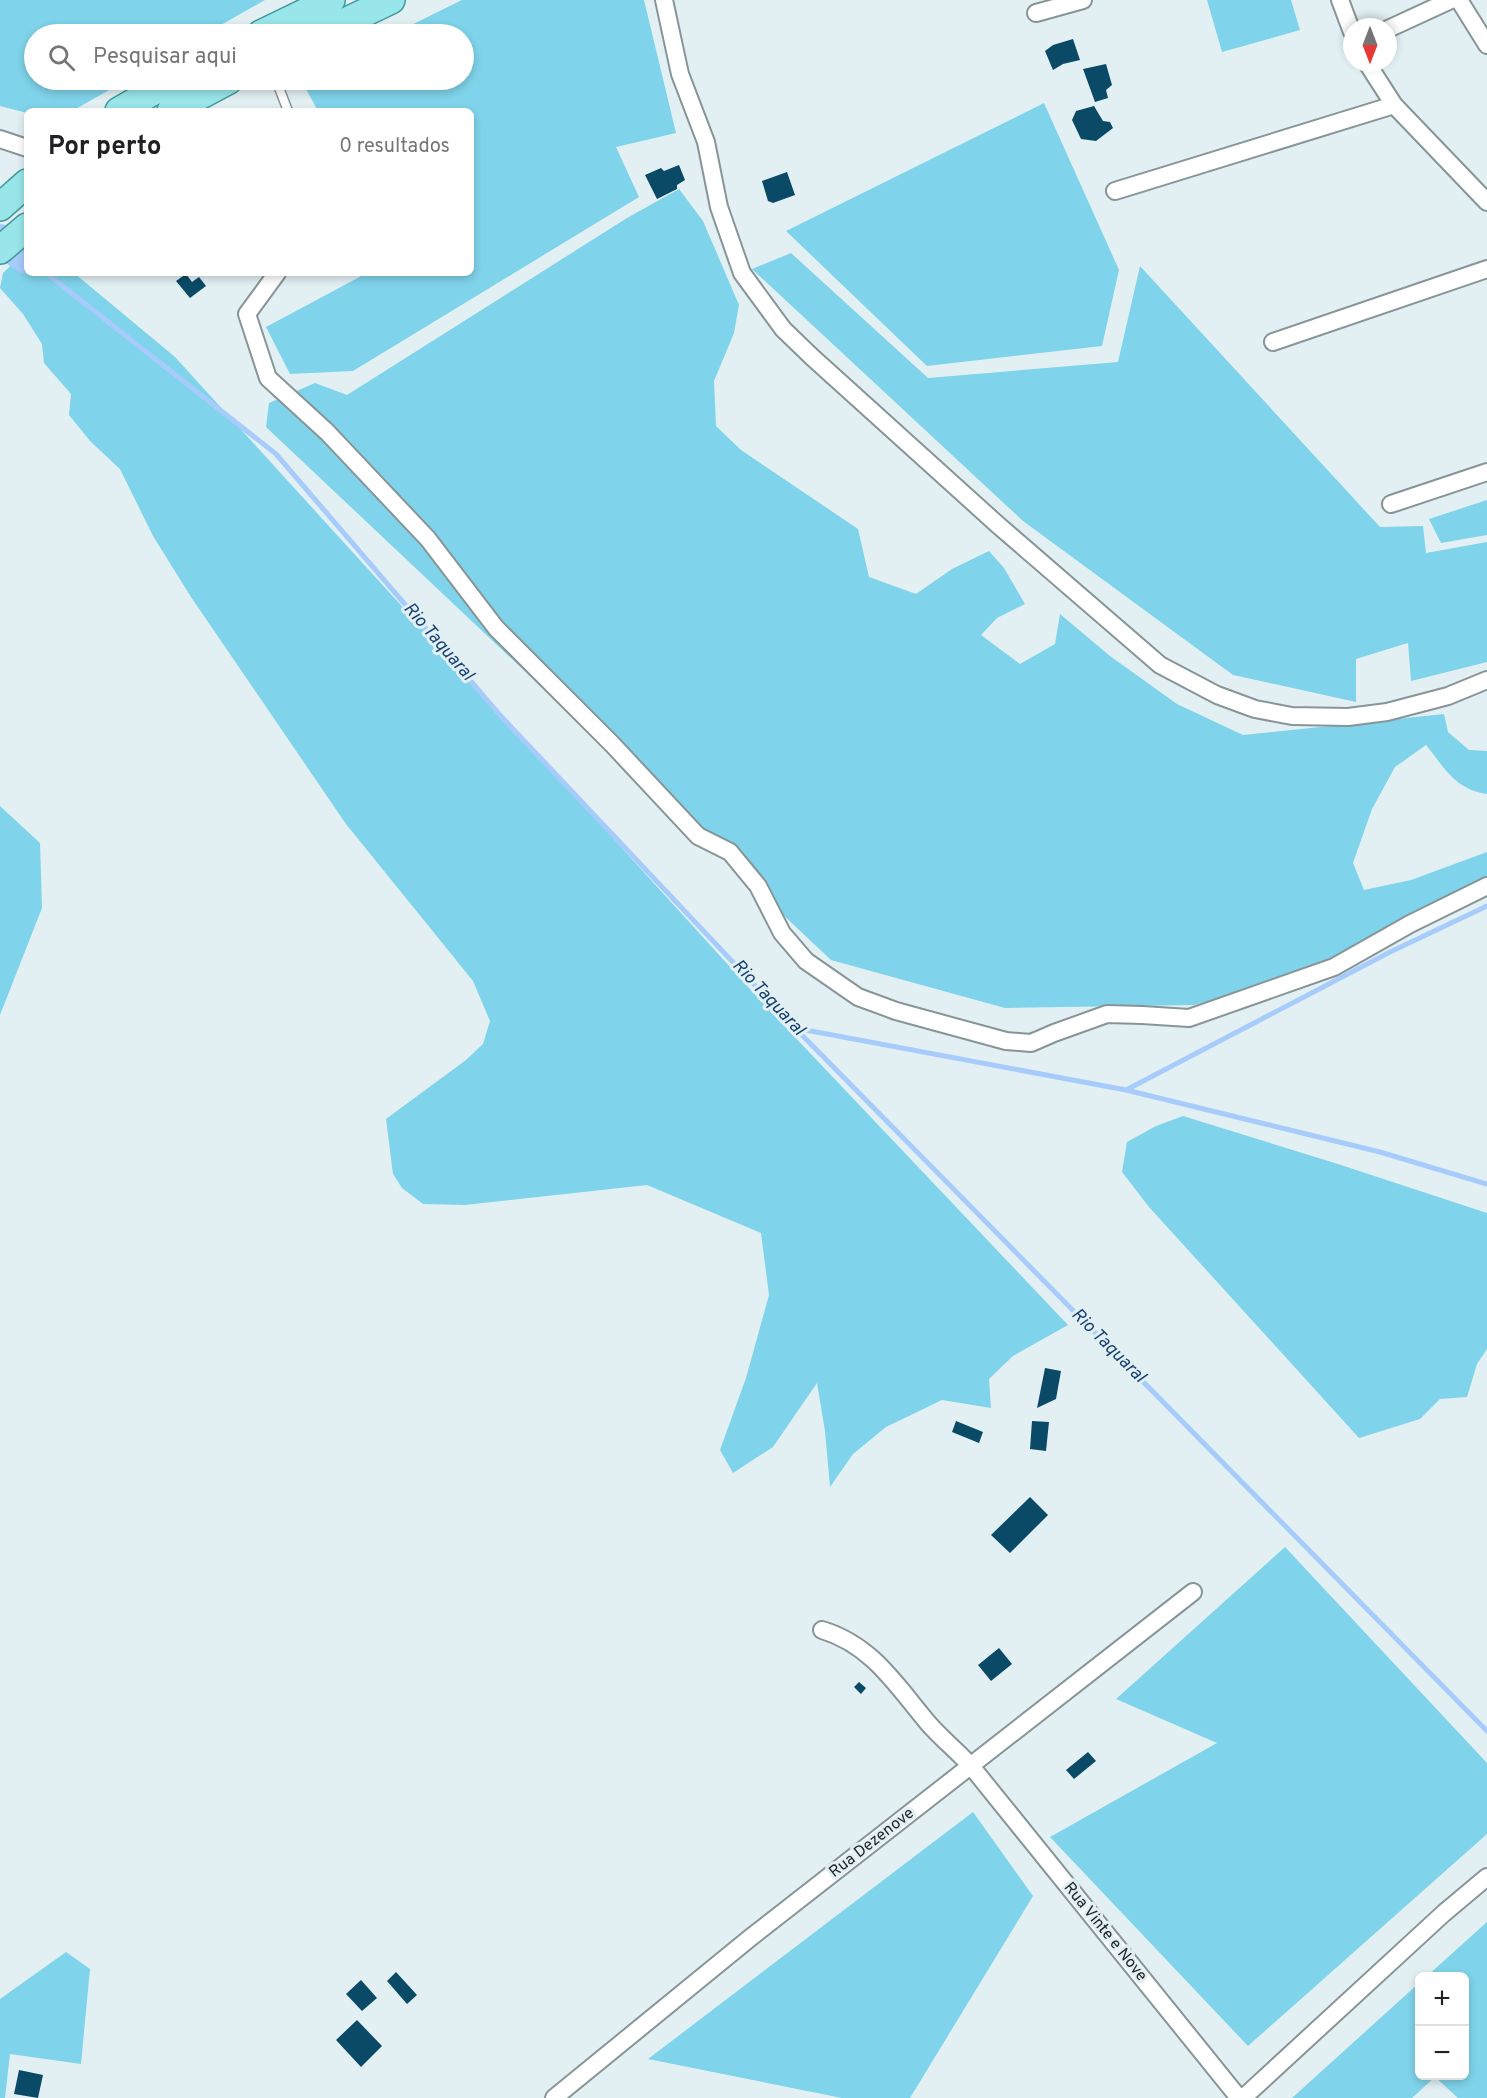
<!DOCTYPE html>
<html lang="pt">
<meta charset="utf-8">
<style>
:root{--surface:#fff;--page:#f6f6f6;--text:#202124;--muted:#757577;--line:#e0e0e0}
body{margin:0;font-family:Overpass,sans-serif;background:var(--page);color:var(--text)}
.controls{position:absolute;right:18px;bottom:18px;display:grid;overflow:hidden;border-radius:9px;box-shadow:0 3px 9px #0003}
.controls button{width:54px;height:54px;display:grid;place-items:center;padding:0;border:0;border-bottom:2px solid var(--line);background:var(--surface);color:var(--text);font:30px sans-serif}
.compass{position:absolute;left:1343px;top:18px;width:54px;height:54px;border-radius:50%;background:var(--surface);box-shadow:0 3px 9px #0003;rotate:180deg}
.list{margin:0;padding:0;list-style:none}
h2{display:flex;justify-content:space-between;align-items:center;height:78px;margin:0;padding:0 24px;font-size:26px}
h2 small{font-size:20px;font-weight:400;color:var(--muted)}
.icon{flex:none;width:33px;height:33px;fill:none;stroke:currentColor;stroke-width:2;stroke-linecap:round;stroke-linejoin:round}
.map{position:relative;flex:none;width:1487px;height:2098px;overflow:hidden}
.search{position:absolute;background:var(--surface);box-shadow:0 3px 9px #0003;left:24px;top:24px;width:450px;height:66px;display:flex;align-items:center;gap:15px;box-sizing:border-box;padding:0 21px;border-radius:33px;color:var(--muted);font-size:22px}
.panel{position:absolute;background:var(--surface);box-shadow:0 3px 9px #0003;left:24px;top:108px;width:450px;height:168px;border-radius:9px}
.map>svg:first-child{display:block}
.green{fill:#7fd3ea}
.lines{fill:none;stroke-linecap:round;stroke-linejoin:round}
.stream{stroke:#a7ccfb;stroke-width:5}
.river{stroke:#a7ccfb;stroke-width:32}
.building{fill:#0a4a67}
.lane-casing{stroke:#889598;stroke-width:11}
.street-casing{stroke:#889598;stroke-width:20}
.primary-casing{stroke:#42989c;stroke-width:30}
.lane{stroke:#fff;stroke-width:8}
.street{stroke:#fff;stroke-width:16}
.primary{stroke:#98e6e9;stroke-width:27}
.labels{text-anchor:middle;dominant-baseline:central;stroke-width:6;stroke-linejoin:round;paint-order:stroke}
.street-label{font-size:16px;fill:#212627;stroke:#e2f0f4}
.water-label{font-size:18px;font-style:italic;fill:#174172;stroke:#e2f0f4}
</style>
<div class="map">
<svg width="1487" height="2098" viewBox="0 0 1487 2098">
<rect width="100%" height="100%" fill="#e2f0f4"/>
<path class="green" d="M 0,0 L 265,0 L 205,34 L 34,34 L 34,80 L 127,80 L 72,111 L 27,111 L 27,113 L 0,106 Z
M 462,0 L 644,0 L 676,133 L 616,147 L 639,197 L 353,371 L 290,374 L 266,327 L 367,273 L 471,273 L 471,111 L 318,111 L 301,80 L 464,80 L 464,34 L 393,34 Z
M 1207,0 L 1291,0 L 1300,30 L 1222,52 Z
M 1044,103 L 1119,270 L 1102,346 L 927,366 L 786,231 Z
M 679,189 L 703,221 L 739,305 L 734,333 L 714,381 L 716,426 L 741,450 L 858,529 L 869,577 L 916,594 L 952,569 L 989,551 L 1004,568 L 1025,604 L 997,618 L 981,635 L 1020,664 L 1055,644 L 1060,614 L 1110,656 L 1177,704 L 1243,735 L 1444,714 L 1448,732 L 1469,750 L 1487,751 L 1487,794 C 1454,789 1445,768 1426,745 L 1395,767 L 1372,809 L 1353,863 L 1364,890 L 1411,880 L 1487,852 L 1487,885 L 1334,967 L 1194,1005 L 1005,1008 L 831,960 L 266,427 L 269,403 L 315,383 L 347,395 L 627,218 Z
M 27,250 L 27,273 L 74,273 L 175,357 L 772,1013 L 1068,1325 L 1013,1356 L 989,1379 L 991,1408 L 942,1400 L 886,1427 L 853,1454 L 830,1487 L 825,1431 L 817,1383 L 773,1447 L 733,1473 L 720,1450 L 746,1378 L 769,1295 L 761,1233 L 647,1185 L 465,1205 L 423,1204 L 402,1188 L 393,1174 L 386,1119 L 466,1060 L 483,1044 L 490,1021 L 473,981 L 346,824 L 191,597 L 153,536 L 120,469 L 91,442 L 69,415 L 71,394 L 44,363 L 42,344 L 23,314 L 0,288 L 3,273 Z
M 791,253 L 928,378 L 1118,362 L 1140,266 L 1380,527 L 1423,526 L 1426,553 L 1487,542 L 1487,662 L 1411,681 L 1408,643 L 1356,659 L 1356,702 L 1233,675 L 1023,521 L 752,269 Z
M 1487,500 L 1487,535 L 1441,543 L 1429,519 Z
M 0,806 L 40,843 L 42,908 L 0,1015 Z
M 1183,1116 L 1341,1165 L 1487,1213 L 1487,1349 L 1477,1364 L 1467,1397 L 1440,1399 L 1420,1419 L 1359,1438 L 1149,1207 L 1122,1172 L 1127,1142 L 1156,1126 Z
M 1285,1547 L 1487,1763 L 1487,1834 L 1248,2046 L 1050,1837 L 1217,1743 L 1116,1699 Z
M 973,1812 L 1033,1896 L 910,2098 L 842,2098 L 648,2059 Z
M 1487,1922 L 1487,2098 L 1458,2098 L 1435,2077 L 1412,2098 L 1292,2098 L 1419,1983 L 1420,2076 L 1464,2076 L 1464,1976 L 1427,1976 Z
M 66,1952 L 90,1969 L 81,2064 L 10,2054 L 5,2098 L 0,2098 L 0,1999 Z"/>
<g class="lines">
<path class="stream" d="M 46,273 L 276,454 L 499,714 L 795,1028 L 1487,1731
M 795,1028 L 1126,1090 L 1390,952 L 1487,906
M 1126,1090 L 1380,1152 L 1487,1184"/>
<path class="river" d="M 0,240 L 27,258"/>
</g>
<path class="building" d="M 1073,39 L 1080,60 L 1063,64 L 1053,70 L 1045,51 L 1053,45 Z
M 1106,64 L 1112,85 L 1106,90 L 1108,98 L 1095,102 L 1083,69 Z
M 1094,106 L 1103,121 L 1110,122 L 1113,128 L 1096,141 L 1081,139 L 1072,120 L 1076,111 Z
M 679,165 L 685,180 L 677,185 L 677,189 L 657,199 L 645,175 L 661,168 L 664,171 Z
M 787,172 L 795,195 L 773,203 L 768,201 L 762,181 Z
M 186,274 L 192,282 L 199,277 L 206,286 L 190,298 L 176,281 Z
M 1045,1368 L 1061,1371 L 1056,1399 L 1037,1408 Z
M 956,1421 L 983,1432 L 979,1443 L 952,1432 Z
M 1032,1421 L 1049,1422 L 1046,1451 L 1030,1449 Z
M 1030,1497 L 1048,1515 L 1010,1553 L 991,1535 Z
M 999,1648 L 1012,1664 L 991,1681 L 978,1665 Z
M 859,1682 L 866,1688 L 861,1694 L 854,1687 Z
M 1088,1752 L 1096,1761 L 1074,1779 L 1066,1770 Z
M 396,1972 L 417,1995 L 407,2004 L 387,1981 Z
M 361,1980 L 377,1998 L 362,2011 L 346,1994 Z
M 357,2020 L 382,2046 L 361,2067 L 336,2040 Z
M 19,2070 L 43,2075 L 38,2098 L 14,2094 Z"/>
<g class="lines">
<g class="lane-casing">
<path id="lane" d="M 276,80 L 288,111"/>
</g>
<g class="street-casing">
<path id="street" d="M 664,0 L 680,74 L 706,142 L 719,207 L 742,273 L 783,329 L 812,357 L 998,525 L 1160,665 L 1217,695 L 1255,709 L 1292,716 L 1348,717 L 1387,712 L 1448,696 L 1487,680
M 1340,0 L 1352,32
M 1459,0 L 1487,45
M 1036,13 L 1083,0
M 1388,29 L 1451,0
M 1367,63 L 1394,105 L 1487,202
M 0,139 L 27,148
M 1115,191 L 1394,105
M 277,273 L 247,314 L 268,378 L 327,432 L 428,539 L 496,628 L 612,744 L 698,836 L 730,852 L 758,886 L 782,933 L 806,961 L 858,997 L 896,1011 L 1006,1041 L 1031,1043 L 1054,1033 L 1107,1014 L 1142,1015 L 1189,1018 L 1334,967 L 1410,924 L 1487,886
M 1273,342 L 1487,269
M 1391,504 L 1487,472
M 822,1630 C 872,1645 896,1685 928,1723 C 941,1738 957,1751 971,1766 L 1239,2098
M 554,2098 L 750,1938 L 1193,1592
M 1243,2098 L 1444,1913 L 1487,1877"/>
</g>
<g class="primary-casing">
<path id="primary" d="M 261,34 L 331,0
M 320,34 L 391,0
M 119,111 L 173,80
M 171,111 L 229,80
M 0,207 L 27,183
M 0,250 L 27,227"/>
</g>
<use href="#lane" class="lane"/>
<use href="#street" class="street"/>
<use href="#primary" class="primary"/>
</g>
<g class="labels">
<g class="street-label">
<text transform="translate(872 1843) rotate(-38)">Rua Dezenove</text>
<text transform="translate(1105 1932) rotate(51)">Rua Vinte e Nove</text>
</g>
<g class="water-label">
<text transform="translate(438 642) rotate(49)">Rio Taquaral</text>
<text transform="translate(768 998) rotate(47)">Rio Taquaral</text>
<text transform="translate(1108 1346) rotate(45)">Rio Taquaral</text>
</g>
</g>
</svg>
<div class="controls">
<button>+</button>
<button>−</button>
</div>
<svg class="compass" viewBox="-18 -18 36 36"><path d="M0-13l5 13h-10z" fill="#e53935"/><path d="M0 13l5-13h-10z" fill="#757577"/></svg>
<div class="search"><svg class="icon" aria-label="search" viewBox="0 0 24 24"><circle cx="10" cy="10" r="6"/><path d="M15 15l6 6"/></svg>Pesquisar aqui</div>
<section class="panel">
<h2>Por perto<small>0 resultados</small></h2>
<ul class="list">
</ul>
</section>
</div>
